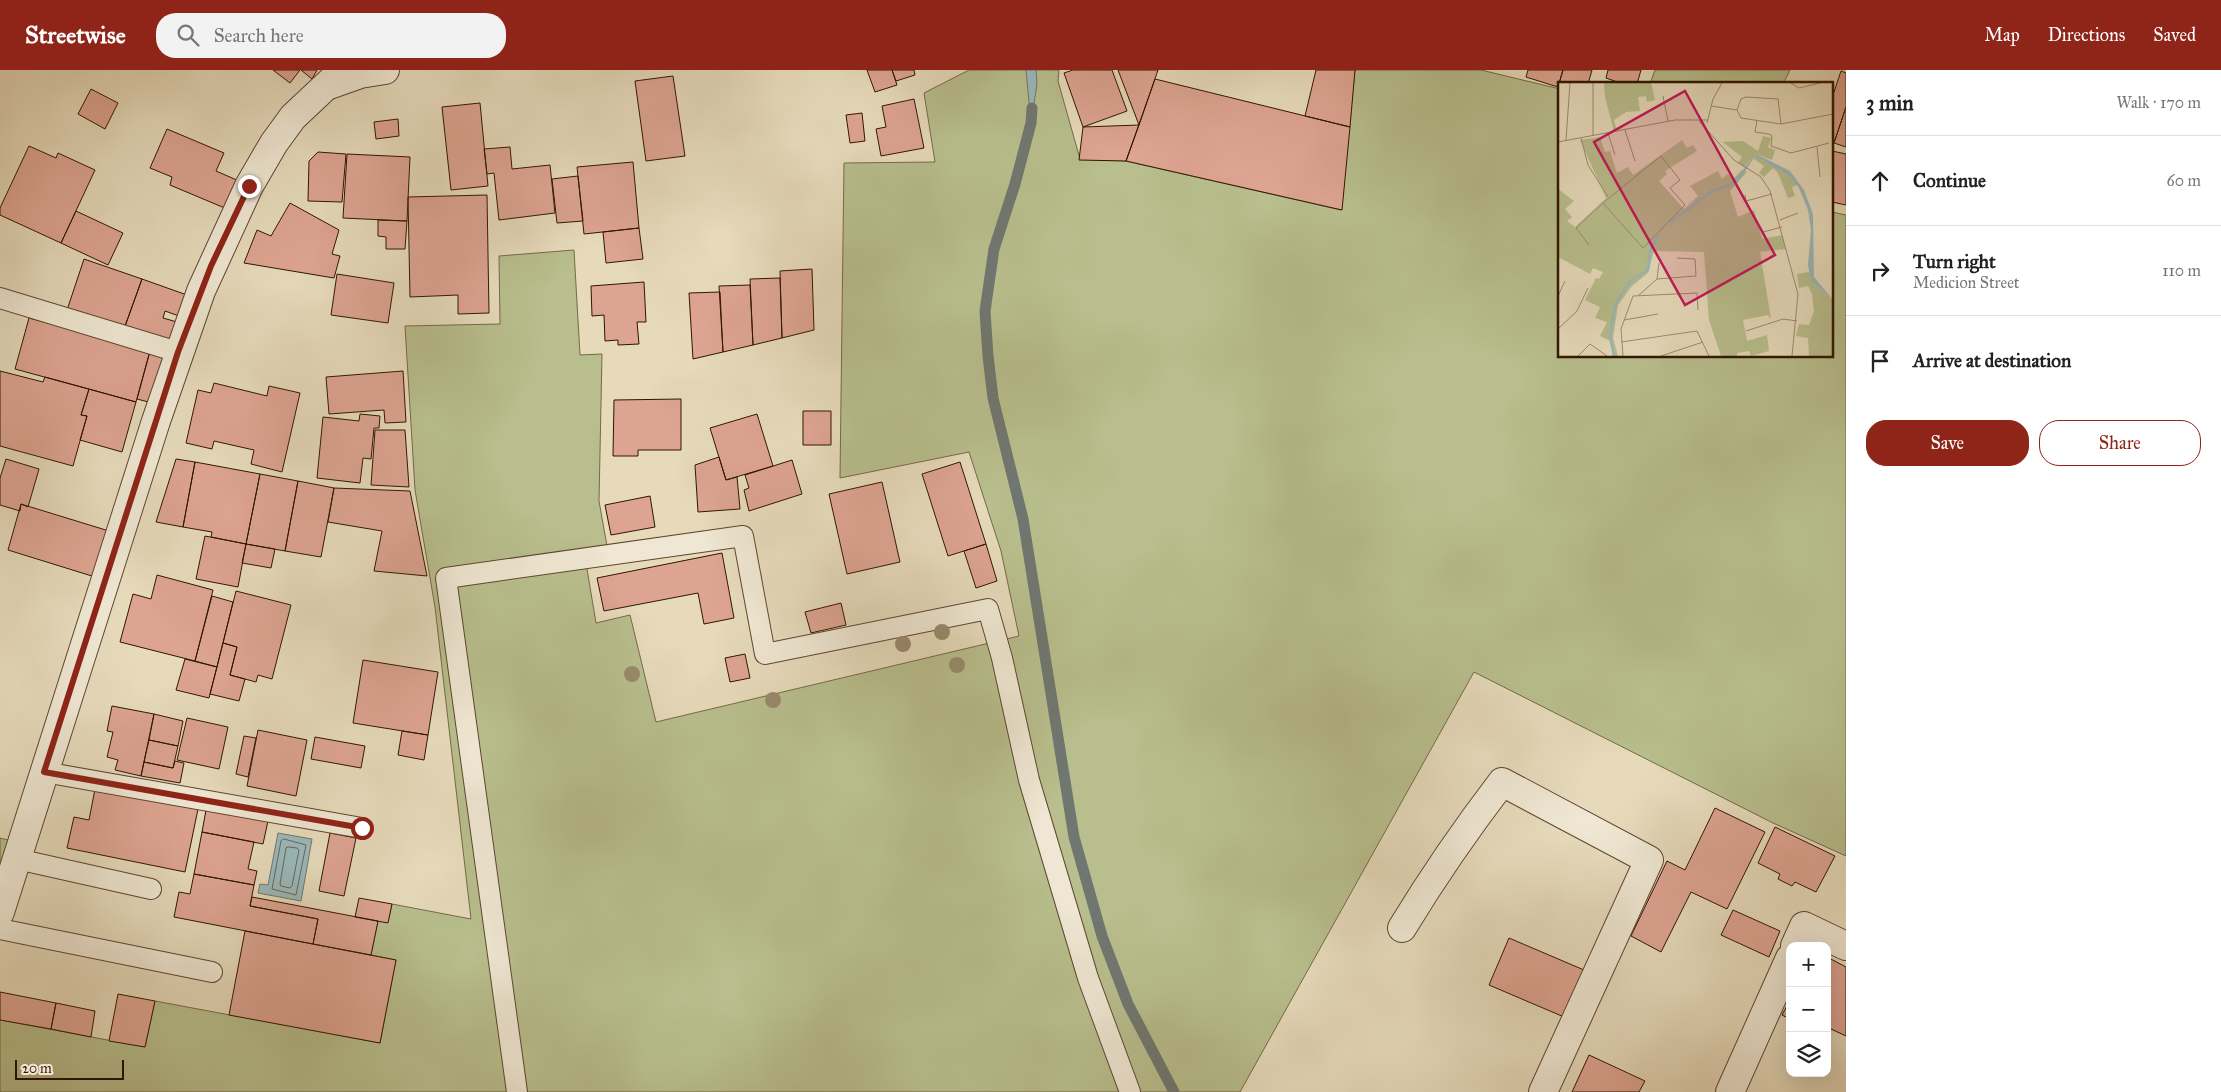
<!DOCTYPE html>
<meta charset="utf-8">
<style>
:root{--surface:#fff;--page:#f2f2f2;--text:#222;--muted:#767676;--line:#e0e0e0;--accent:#8f2418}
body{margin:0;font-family:"IM FELL Great Primer",serif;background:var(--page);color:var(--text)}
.controls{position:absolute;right:15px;bottom:15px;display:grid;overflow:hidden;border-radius:10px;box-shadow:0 5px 20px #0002}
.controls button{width:45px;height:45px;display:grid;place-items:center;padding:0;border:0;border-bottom:1px solid var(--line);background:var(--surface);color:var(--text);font:25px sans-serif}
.scale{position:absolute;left:15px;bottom:12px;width:109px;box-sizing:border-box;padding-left:5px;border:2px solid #301600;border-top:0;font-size:14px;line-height:18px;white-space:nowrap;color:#301600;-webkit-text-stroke:4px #efe7d3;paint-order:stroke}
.stop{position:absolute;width:15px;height:15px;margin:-11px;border:4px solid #8f2418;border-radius:50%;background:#fff}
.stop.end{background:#8f2418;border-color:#fff;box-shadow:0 1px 5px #0008}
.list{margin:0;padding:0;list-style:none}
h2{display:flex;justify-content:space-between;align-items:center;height:65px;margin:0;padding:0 20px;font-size:21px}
h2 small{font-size:16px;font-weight:400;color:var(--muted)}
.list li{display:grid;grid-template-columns:32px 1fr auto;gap:15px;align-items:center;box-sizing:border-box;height:90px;padding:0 20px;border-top:1px solid var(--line)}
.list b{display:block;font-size:19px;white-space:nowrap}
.list p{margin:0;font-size:16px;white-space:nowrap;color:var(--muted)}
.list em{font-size:16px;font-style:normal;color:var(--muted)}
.actions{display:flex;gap:10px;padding:15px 20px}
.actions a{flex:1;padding:11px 0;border:1px solid var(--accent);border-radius:20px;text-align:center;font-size:18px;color:var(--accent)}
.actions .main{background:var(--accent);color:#fff}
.icon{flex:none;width:28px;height:28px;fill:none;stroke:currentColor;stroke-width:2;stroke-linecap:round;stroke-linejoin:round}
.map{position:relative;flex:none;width:1846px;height:1022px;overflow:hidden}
header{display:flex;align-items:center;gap:30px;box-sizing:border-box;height:70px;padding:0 25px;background:var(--accent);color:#fff}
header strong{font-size:24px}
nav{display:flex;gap:28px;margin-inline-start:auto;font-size:18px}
.search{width:350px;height:45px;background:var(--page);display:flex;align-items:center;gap:12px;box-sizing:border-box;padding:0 18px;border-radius:20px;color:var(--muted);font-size:19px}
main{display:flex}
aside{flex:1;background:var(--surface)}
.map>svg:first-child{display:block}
.green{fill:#b8be8d;stroke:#746a46}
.water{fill:#9ab8ba;stroke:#707770}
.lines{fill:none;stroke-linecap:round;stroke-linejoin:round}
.shore{stroke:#65675d;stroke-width:1}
.stream{stroke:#707770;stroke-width:11}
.building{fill:#dda491;stroke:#301600}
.service-casing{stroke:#5e472f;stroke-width:22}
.minor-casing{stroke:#5e472f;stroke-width:30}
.tertiary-casing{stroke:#5e472f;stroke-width:30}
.service{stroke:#efe7d3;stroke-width:20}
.minor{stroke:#efe7d3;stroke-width:28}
.tertiary{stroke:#efe7d3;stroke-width:28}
.tree{fill:#988a6b}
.route{stroke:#8f2418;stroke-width:6}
.inset-river{fill:none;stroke:#9ab8ba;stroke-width:2.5}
.inset-road{fill:none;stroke:#9d8c70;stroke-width:1}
.view{fill:#c2185b;fill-opacity:0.15;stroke:#c2185b;stroke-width:2.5}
.inset-edge{fill:none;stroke:#301600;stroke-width:2.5}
</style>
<header>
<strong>Streetwise</strong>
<div class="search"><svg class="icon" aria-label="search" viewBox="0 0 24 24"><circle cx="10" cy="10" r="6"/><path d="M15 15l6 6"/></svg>Search here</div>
<nav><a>Map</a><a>Directions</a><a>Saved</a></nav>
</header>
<main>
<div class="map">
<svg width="1846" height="1022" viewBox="0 0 1846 1022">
<rect width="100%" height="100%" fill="#e6dabb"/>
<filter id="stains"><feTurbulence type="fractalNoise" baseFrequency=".004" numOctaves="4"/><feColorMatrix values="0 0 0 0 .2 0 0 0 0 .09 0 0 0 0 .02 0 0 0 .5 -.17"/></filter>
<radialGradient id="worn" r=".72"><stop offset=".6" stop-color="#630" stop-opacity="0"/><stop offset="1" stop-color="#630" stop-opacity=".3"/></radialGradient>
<path class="green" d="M 969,0 L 1059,0 L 1058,11 L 1080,89 L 1126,91 L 1341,140 L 1355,0 L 1481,0 L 1560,19 L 1560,286 L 1832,286 L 1832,142 L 1846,145 L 1846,786 L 1773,753 L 1474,602 L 1240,1022 L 0,1022 L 0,950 L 145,977 L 155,931 L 380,973 L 396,890 L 371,885 L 378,851 L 388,852 L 392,834 L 471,849 L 435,537 L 415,420 L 405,256 L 500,254 L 499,186 L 574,180 L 580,285 L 602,284 L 599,431 L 607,476 L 584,481 L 596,553 L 630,545 L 656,652 L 1019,566 L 1001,481 L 969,382 L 840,408 L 844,93 L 935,92 L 924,23 Z
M 1655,0 L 1790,0 L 1783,14 L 1650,14 Z
M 0,768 L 20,773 L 0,798 Z"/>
<path class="water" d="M 1026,0 L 1036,0 L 1037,14 L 1031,53 Z
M 278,763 L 312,769 L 301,831 L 258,823 L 260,814 L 268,815 Z"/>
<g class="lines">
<path class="shore" d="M 284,769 L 306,775 L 296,825 L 272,819 L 281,771 Z
M 289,777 L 297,778 L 299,780 L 292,816 L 290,818 L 281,816 L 280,814 L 286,778 Z"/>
<path class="stream" d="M 1032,38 L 1031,53 L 1015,114 L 994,179 L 985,241 L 988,286 L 993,328 L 1023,449 L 1074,767 L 1102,866 L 1128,934 L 1174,1022"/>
</g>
<path class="building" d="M 273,0 L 300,0 L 290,13 Z
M 301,0 L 317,0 L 312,9 Z
M 867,0 L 892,0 L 897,15 L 875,22 Z
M 892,0 L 914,0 L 915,5 L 896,11 Z
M 1073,0 L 1112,0 L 1127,41 L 1083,57 L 1064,3 Z
M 1118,0 L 1158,0 L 1139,55 Z
M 1316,0 L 1355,0 L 1350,57 L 1305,46 Z
M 1528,0 L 1563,0 L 1558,17 L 1526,7 Z
M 1563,0 L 1592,0 L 1588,14 L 1560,14 L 1560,17 L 1558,17 Z
M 1608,0 L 1641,0 L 1637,14 L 1623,14 L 1606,8 Z
M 1841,1 L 1846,3 L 1846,37 L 1835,70 L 1832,69 L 1832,28 Z
M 673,6 L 685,86 L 646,91 L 635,11 Z
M 1155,9 L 1350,57 L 1342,140 L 1126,91 Z
M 91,19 L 118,33 L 105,59 L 78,44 Z
M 914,29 L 924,78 L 881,86 L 876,59 L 886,57 L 882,36 Z
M 480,33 L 488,116 L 451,120 L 442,37 Z
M 1846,37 L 1846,77 L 1834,73 Z
M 862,43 L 865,71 L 850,73 L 846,45 Z
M 398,49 L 399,66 L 376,69 L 374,52 Z
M 1139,55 L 1126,91 L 1079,90 L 1083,57 Z
M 167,59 L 224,83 L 216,101 L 239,111 L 227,139 L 170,115 L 172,107 L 150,98 Z
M 29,76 L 56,88 L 58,83 L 95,100 L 61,173 L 0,145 L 0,138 Z
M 510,77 L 512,99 L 550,95 L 555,143 L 499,150 L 494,103 L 487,104 L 484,79 Z
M 1832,81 L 1846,84 L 1846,135 L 1832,132 Z
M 318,82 L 346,84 L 342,132 L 308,131 L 309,91 Z
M 347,84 L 410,87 L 407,151 L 343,148 Z
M 633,92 L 639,158 L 584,164 L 577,97 Z
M 578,106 L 583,151 L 557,153 L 552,109 Z
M 487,125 L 489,243 L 458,244 L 458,225 L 410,227 L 408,127 Z
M 290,133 L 339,160 L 332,184 L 340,186 L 334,208 L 244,193 L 257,160 L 271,166 Z
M 76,141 L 123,163 L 108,195 L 61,173 Z
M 378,150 L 407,151 L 405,179 L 386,179 L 386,167 L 378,166 Z
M 639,158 L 643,189 L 606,193 L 603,162 Z
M 84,189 L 142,209 L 124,259 L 67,240 Z
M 812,199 L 814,260 L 782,268 L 780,201 Z
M 337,204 L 394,213 L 388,253 L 331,245 Z
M 780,208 L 782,268 L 753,275 L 750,209 Z
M 142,209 L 187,225 L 179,246 L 165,241 L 163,248 L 177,252 L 169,275 L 124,259 Z
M 644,212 L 646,252 L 637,252 L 639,274 L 618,275 L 618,270 L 605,271 L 604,245 L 592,246 L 591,216 Z
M 750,215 L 753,275 L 723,282 L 719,216 Z
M 720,222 L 723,282 L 693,289 L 689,223 Z
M 29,248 L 150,281 L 136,332 L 15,299 Z
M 150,281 L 169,286 L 156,334 L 137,329 Z
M 0,301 L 43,312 L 45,307 L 89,319 L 81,345 L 87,346 L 73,396 L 0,376 Z
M 403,301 L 406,352 L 385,353 L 384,340 L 329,344 L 326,307 Z
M 214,313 L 267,326 L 269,316 L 300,323 L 282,402 L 251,394 L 254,380 L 214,371 L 212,379 L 186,373 L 198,320 L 211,323 Z
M 89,319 L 136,332 L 122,382 L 80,370 L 87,346 L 81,345 Z
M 681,329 L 681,380 L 638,380 L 638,386 L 613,386 L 614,330 Z
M 803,341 L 831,341 L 831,375 L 803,375 Z
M 360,344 L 380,346 L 379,358 L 374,358 L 371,389 L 363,388 L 360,413 L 317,408 L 323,347 L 359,351 Z
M 757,344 L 773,396 L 726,410 L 710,358 Z
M 375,360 L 405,360 L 409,417 L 371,415 Z
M 719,387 L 726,410 L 737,407 L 740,439 L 698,442 L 695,395 Z
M 6,389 L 39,399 L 28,437 L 21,434 L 20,441 L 0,435 L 0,408 Z
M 176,389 L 195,392 L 183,457 L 156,452 Z
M 792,390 L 802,424 L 749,441 L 744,420 L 749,418 L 745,405 Z
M 195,392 L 260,404 L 246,474 L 211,467 L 212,462 L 183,457 Z
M 960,392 L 986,474 L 948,486 L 922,404 Z
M 260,404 L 298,411 L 285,481 L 246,474 Z
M 298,411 L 334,418 L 321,487 L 285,481 Z
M 882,412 L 900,492 L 847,504 L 829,424 Z
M 334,418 L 410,421 L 427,506 L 374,501 L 382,461 L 328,452 Z
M 650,426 L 655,457 L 611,465 L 605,435 Z
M 21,434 L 109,461 L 95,507 L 8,480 Z
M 205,466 L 246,474 L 238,517 L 196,509 Z
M 246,474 L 275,479 L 271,498 L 242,493 Z
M 986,474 L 997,511 L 976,518 L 964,481 Z
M 722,483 L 734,548 L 704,554 L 698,523 L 604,541 L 597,508 Z
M 157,505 L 213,520 L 195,591 L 120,572 L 133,524 L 151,529 Z
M 236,521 L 291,535 L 272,609 L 258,605 L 256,612 L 230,605 L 237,577 L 223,573 Z
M 212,526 L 233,532 L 217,597 L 195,591 Z
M 841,533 L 846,555 L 811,563 L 805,542 Z
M 223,573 L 237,577 L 230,605 L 245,609 L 239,631 L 210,624 Z
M 745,584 L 750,608 L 730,612 L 725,588 Z
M 185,589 L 217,597 L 209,628 L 176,620 Z
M 363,590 L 438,602 L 428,665 L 353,653 Z
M 112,636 L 154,644 L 141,706 L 115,700 L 118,690 L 107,687 L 113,662 L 107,661 Z
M 154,644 L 183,651 L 178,676 L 149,670 Z
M 187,648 L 228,657 L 219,699 L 177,690 Z
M 258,660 L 307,670 L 296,726 L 247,716 Z
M 402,661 L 428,665 L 424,690 L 398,685 Z
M 244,666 L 256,668 L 248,707 L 236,704 Z
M 315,667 L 365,676 L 361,698 L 311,689 Z
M 149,670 L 178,676 L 173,698 L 144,692 Z
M 175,691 L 184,693 L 180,713 L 141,706 L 144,692 L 173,698 Z
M 95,719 L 198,739 L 185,802 L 67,778 L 74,747 L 89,750 Z
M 1715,738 L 1765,762 L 1727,839 L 1691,822 L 1661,882 L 1631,866 L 1667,791 L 1685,800 Z
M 206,740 L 268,751 L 263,774 L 202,762 Z
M 1775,757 L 1835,786 L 1816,822 L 1795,812 L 1792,816 L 1778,809 L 1780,804 L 1758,793 Z
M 202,762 L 254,772 L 248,799 L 257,801 L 254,815 L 194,804 Z
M 330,763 L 356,768 L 344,826 L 319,821 Z
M 194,804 L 254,815 L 250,836 L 318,849 L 313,874 L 174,847 L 179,822 L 190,824 Z
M 252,827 L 378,851 L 371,885 L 313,874 L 318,849 L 250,836 Z
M 359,828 L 392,834 L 388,853 L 355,847 Z
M 1733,840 L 1780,861 L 1769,887 L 1721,865 Z
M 245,861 L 396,890 L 380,973 L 229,945 Z
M 1509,868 L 1584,900 L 1564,947 L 1489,915 Z
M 1827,887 L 1846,897 L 1846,966 L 1831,959 L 1827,966 Z
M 0,922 L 56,933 L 51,959 L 0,950 Z
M 118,924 L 155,931 L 145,977 L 109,971 Z
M 1790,930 L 1790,949 L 1782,945 Z
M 56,933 L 95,941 L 91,967 L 51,959 Z
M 1589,985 L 1645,1011 L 1639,1022 L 1572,1022 Z"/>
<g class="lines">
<g class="service-casing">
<path id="service" d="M 0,228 L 178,282
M 44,702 L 362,758
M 17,789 L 151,819
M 0,859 L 212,902
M 517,1022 L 446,508 L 743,466 L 765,584 L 988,539 L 1002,588 L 1029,710 L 1088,908 L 1130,1022"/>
</g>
<g class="minor-casing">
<path id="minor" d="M 1402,858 C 1433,807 1466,759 1502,712 L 1649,790 L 1543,1022
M 1795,876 L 1804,856 L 1846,876
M 1730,1022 L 1790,888"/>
</g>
<g class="tertiary-casing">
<path id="tertiary" d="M 329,15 L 360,4 L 385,0
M 0,842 L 156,351 L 201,221 L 249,116 L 274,73 L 293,47 L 343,0"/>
</g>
<use href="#service" class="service"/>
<use href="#minor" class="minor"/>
<use href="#tertiary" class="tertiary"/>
</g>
<g class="tree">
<circle cx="942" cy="562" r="8"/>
<circle cx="903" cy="574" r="8"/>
<circle cx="957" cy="595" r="8"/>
<circle cx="632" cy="604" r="8"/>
<circle cx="773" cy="630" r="8"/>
</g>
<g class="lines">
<path class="route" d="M 249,116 L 211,196 L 178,282 L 44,702 L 362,758"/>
</g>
<g transform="translate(1558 12)">
<rect width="275" height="275" fill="#e6dabb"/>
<path d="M 46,1 L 93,1 L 97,18 L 89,20 L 88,14 L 80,15 L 82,29 L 68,30 L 56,38 L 59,49 L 56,50 L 47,15 ZM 205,54 L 213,56 L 210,65 L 217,68 L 214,78 L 198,72 L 186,85 L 180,81 L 184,75 L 165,60 L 185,59 L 200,69 ZM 42,55 L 47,70 L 52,69 L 59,91 L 70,85 L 75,93 L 124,58 L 129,66 L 135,63 L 139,69 L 107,89 L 109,92 L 101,99 L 126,127 L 140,114 L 132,104 L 160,89 L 164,97 L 170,92 L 176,96 L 184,88 L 189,90 L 172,109 L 180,135 L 196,128 L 204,157 L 224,153 L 228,167 L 202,170 L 213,237 L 210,233 L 185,238 L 189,259 L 209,253 L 211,269 L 193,274 L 191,269 L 179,271 L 179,274 L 163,274 L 151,238 L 146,170 L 96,169 L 90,191 L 74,204 L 60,223 L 55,256 L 60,274 L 55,274 L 52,259 L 42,254 L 49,240 L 37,236 L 42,225 L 27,218 L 38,196 L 41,197 L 45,190 L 35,186 L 32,192 L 0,175 L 0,107 L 16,119 L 7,127 L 14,135 L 9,139 L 17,145 L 48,116 L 22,58 ZM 197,74 L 231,94 L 239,103 L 234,105 L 237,114 L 230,116 L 220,91 L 215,86 L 206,95 L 201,91 L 206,84 L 195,76 ZM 251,190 L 256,202 L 275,218 L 275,274 L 251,274 L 250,256 L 238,254 L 241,242 L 251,243 L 256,229 L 254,212 L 250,204 L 241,206 L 239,192 Z" fill="#b8be8d"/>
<path d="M 198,72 L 232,89 L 246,108 L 255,132 L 256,195 L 275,218 L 253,199 L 250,183 L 253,148 L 250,128 L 241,106 L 231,94 L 197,74 L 180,100 L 172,103 Z" fill="#9ab8ba"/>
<path class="inset-river" d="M 112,141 L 154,109 L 173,103M 56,274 L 52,254 L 57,223 L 72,199 L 90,188 L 92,168 L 101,153"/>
<path class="inset-road" d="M 233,1 L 241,6 L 262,1M 105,14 L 110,39M 188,15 L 220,17 L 223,42 L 183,36 L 179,28 L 183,17 ZM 153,24 L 179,28M 199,38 L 197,50 L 211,52 L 214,54 L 213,64 L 233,71 L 271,61M 141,39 L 176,78 L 203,95 L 212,109 L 240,212 L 234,274M 149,41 L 155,17 L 164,1M 223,42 L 275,32M 67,48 L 77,79M 50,51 L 57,73M 35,54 L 35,1M 23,56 L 30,83 L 50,115M 8,58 L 12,1M 0,60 L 117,38 L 150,38M 259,65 L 262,95M 103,74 L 122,98 L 112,106 L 127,123 L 85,166 L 45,121 ZM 187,113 L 188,119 L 214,112M 222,138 L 240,131M 205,150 L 224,145M 31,163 L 18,146 L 45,121M 99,197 L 101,181M 81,213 L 99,197 L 138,194 L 137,177 L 119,176M 0,214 L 7,199M 66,238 L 100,232M 0,247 L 19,229 L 30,206M 188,249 L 225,237 L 239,239M 63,260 L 139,249 L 151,274M 20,274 L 32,262 L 49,274M 65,274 L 63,247 L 75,214 L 139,211 L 140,228M 103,274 L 145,260"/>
<path class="view" d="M 127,9 L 217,173 L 127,223 L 36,60 Z"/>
<rect width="275" height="275" class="inset-edge"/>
</g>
<rect width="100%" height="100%" filter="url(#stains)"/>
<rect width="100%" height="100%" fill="url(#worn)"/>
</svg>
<div class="controls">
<button>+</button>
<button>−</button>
<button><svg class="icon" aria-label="layers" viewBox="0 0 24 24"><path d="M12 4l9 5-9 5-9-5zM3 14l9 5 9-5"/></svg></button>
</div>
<div class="scale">20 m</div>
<div class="stop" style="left:362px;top:758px"></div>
<div class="stop end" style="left:249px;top:116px"></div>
</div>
<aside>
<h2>3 min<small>Walk · 170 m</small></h2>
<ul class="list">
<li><svg class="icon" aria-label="ahead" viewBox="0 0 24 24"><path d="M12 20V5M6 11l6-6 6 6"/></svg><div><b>Continue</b></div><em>60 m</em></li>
<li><svg class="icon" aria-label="right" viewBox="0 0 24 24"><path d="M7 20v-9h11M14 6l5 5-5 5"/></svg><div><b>Turn right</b><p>Medicion Street</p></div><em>110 m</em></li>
<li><svg class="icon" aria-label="arrive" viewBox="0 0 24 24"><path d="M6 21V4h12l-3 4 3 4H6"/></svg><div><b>Arrive at destination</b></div></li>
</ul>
<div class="actions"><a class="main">Save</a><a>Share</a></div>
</aside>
</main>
